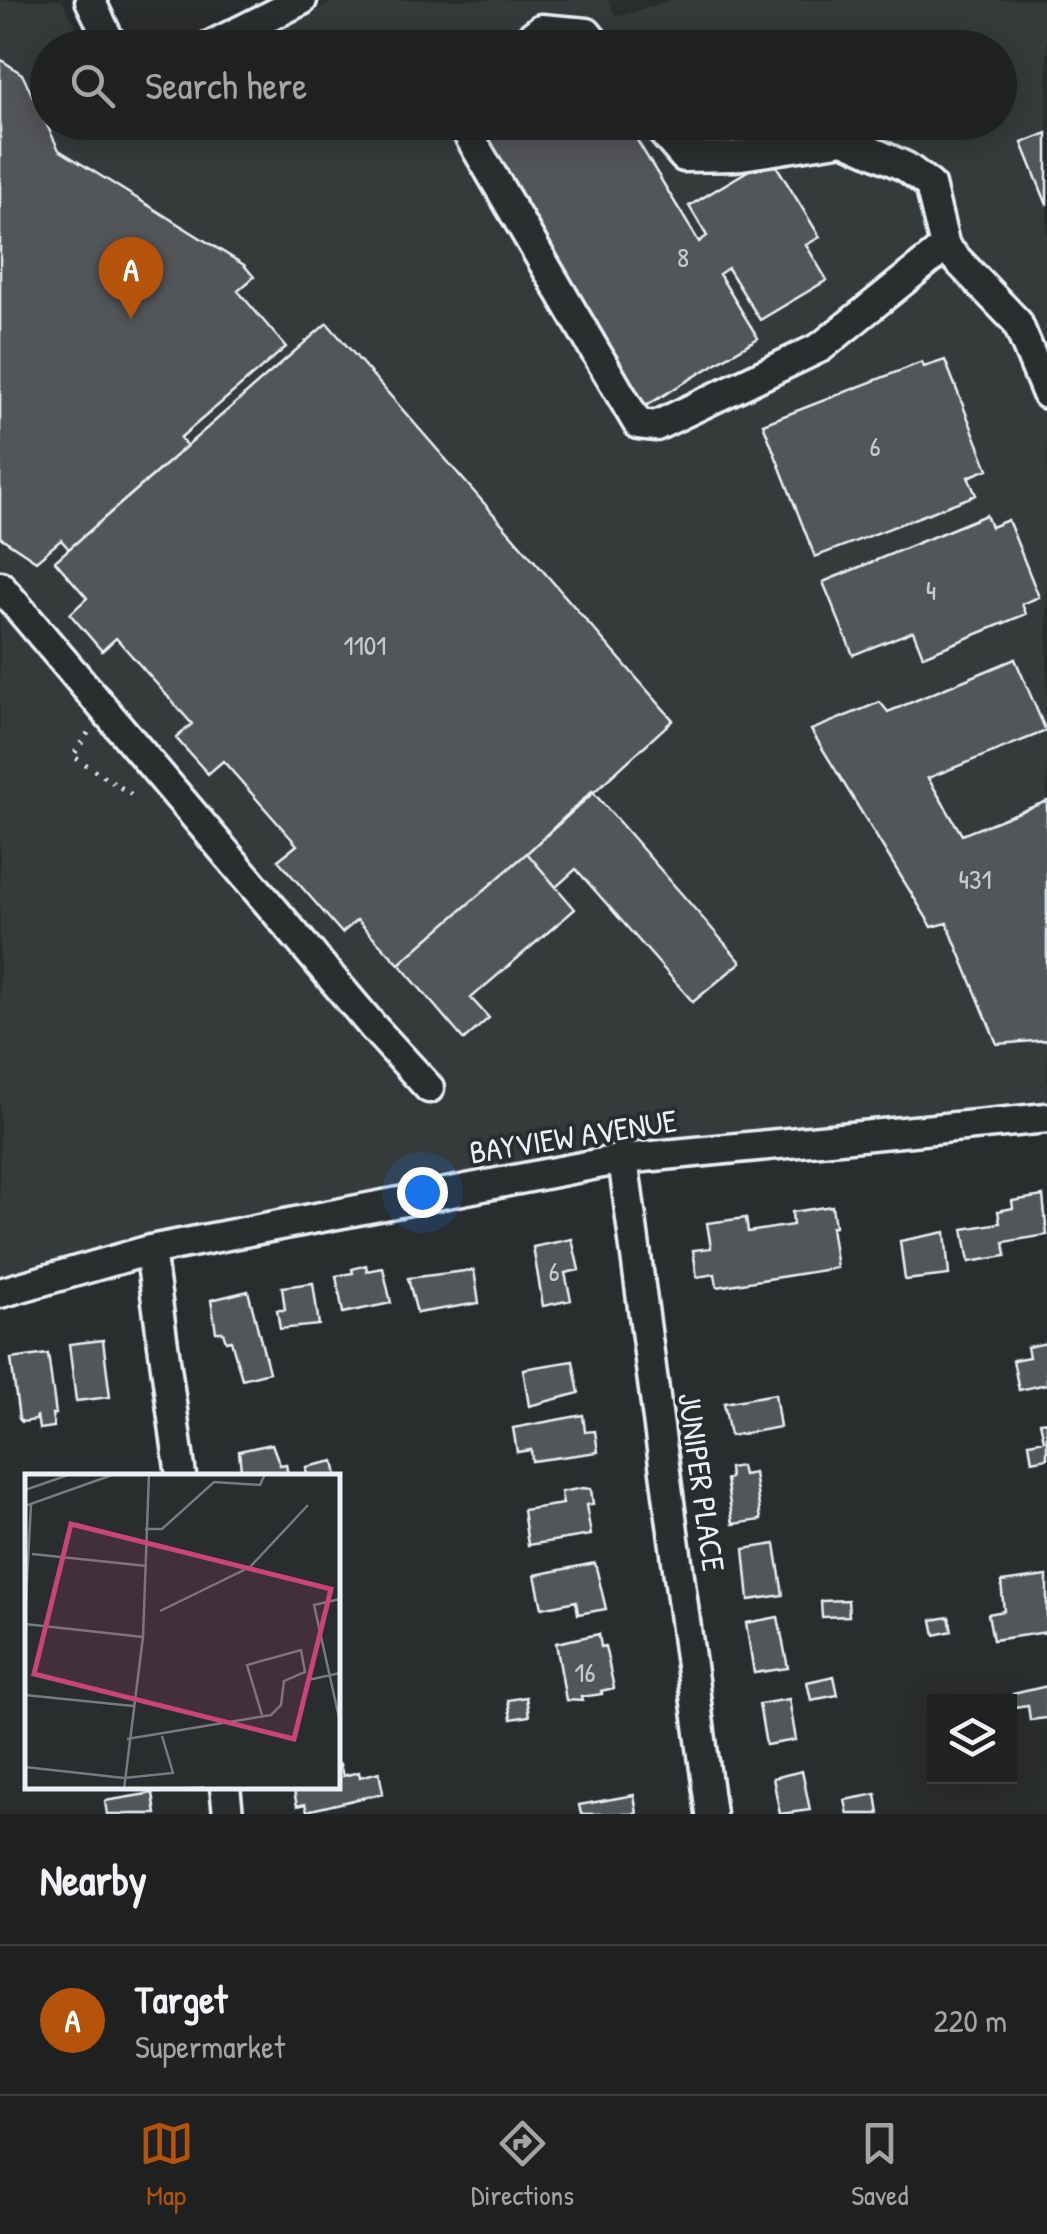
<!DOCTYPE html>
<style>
:root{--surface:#202222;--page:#2d2f2f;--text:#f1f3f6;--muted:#a2a4a5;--line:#3d3f40;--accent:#b45309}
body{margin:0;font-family:"Patrick Hand",sans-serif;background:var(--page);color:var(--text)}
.controls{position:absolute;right:30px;bottom:30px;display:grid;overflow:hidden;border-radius:0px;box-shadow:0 5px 25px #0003}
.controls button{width:90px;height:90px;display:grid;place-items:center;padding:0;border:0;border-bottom:2px solid var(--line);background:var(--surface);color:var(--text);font:50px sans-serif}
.you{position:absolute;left:422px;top:1192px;width:35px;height:35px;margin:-25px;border:8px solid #fff;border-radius:50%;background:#1a73e8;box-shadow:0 0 0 15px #1a73e833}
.badge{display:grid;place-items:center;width:65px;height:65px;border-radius:50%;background:var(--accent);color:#fff;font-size:32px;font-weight:700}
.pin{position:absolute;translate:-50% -82px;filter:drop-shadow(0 2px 5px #0008)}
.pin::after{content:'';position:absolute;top:52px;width:35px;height:30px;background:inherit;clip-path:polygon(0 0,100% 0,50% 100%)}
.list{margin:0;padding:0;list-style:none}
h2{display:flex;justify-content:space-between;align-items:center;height:130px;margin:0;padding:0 40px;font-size:42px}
h2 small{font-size:32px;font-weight:400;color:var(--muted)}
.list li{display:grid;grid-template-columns:65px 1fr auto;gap:30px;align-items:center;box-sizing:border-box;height:150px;padding:0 40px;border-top:2px solid var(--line)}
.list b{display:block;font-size:38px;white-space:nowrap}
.list p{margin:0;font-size:32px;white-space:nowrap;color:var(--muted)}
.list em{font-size:32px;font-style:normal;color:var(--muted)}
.icon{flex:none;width:55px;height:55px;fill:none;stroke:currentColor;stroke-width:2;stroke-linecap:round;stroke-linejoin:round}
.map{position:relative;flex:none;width:1047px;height:1814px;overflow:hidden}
.search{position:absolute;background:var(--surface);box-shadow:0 5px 25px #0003;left:30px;right:30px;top:30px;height:110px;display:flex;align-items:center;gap:25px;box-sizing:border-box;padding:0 35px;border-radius:55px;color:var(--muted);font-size:38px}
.sheet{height:280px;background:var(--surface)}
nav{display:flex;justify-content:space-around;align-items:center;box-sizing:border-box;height:140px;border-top:2px solid var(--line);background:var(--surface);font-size:28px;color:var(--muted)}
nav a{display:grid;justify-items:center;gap:5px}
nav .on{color:var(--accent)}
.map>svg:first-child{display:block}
.built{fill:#363a3b}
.building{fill:#535759;stroke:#e8f1f8;stroke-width:2.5}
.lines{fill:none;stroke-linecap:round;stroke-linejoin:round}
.minor-casing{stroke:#e8f1f8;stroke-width:35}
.path{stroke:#e8f1f8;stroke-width:5;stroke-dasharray:2.5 8;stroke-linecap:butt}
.minor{stroke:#2a2d2e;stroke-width:28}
.labels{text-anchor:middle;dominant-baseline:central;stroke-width:8;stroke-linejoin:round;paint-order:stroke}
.number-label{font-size:28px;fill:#c3cad0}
.street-label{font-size:32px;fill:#e8f1f8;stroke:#2a2d2e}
.inset-road{fill:none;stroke:#767b7f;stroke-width:2.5}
.view{fill:#ca437a;fill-opacity:0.15;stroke:#ca437a;stroke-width:5}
.inset-edge{fill:none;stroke:#e8f1f8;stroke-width:5}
</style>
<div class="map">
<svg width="1047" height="1814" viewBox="0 0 1047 1814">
<rect width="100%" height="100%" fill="#2a2d2e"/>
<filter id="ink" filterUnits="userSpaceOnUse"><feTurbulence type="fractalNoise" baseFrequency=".01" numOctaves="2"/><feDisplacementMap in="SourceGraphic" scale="20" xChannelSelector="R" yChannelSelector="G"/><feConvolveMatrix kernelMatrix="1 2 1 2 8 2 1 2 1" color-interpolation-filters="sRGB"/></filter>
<g filter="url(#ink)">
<path class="built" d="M 0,0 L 62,0 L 87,47 L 48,48 L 48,122 L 1000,122 L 1000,48 L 242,47 L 337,0 L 608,0 L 617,17 L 672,0 L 1047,0 L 1047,1131 L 649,1164 L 142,1263 L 0,1306 Z"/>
<path class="building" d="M 0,59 L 22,74 L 59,150 L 244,265 L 254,277 L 238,291 L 286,347 L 180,438 L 187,446 L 69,549 L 61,540 L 36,561 L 0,537 Z
M 471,122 L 626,122 L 699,242 L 707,236 L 689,206 L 771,157 L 820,237 L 806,245 L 827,280 L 760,320 L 728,268 L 719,274 L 758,338 L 644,407 Z
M 1047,133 L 1047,205 L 1022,143 Z
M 327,323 L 673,720 L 527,853 L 399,964 L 357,920 L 342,933 L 278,860 L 297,845 L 223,761 L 208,774 L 176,738 L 192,724 L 116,638 L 102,651 L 70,614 L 87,598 L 55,561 Z
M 945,360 L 988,469 L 968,477 L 976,495 L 815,557 L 763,424 L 922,362 L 924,367 Z
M 986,515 L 991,527 L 1008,520 L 1039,597 L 1022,604 L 1026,614 L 923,656 L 913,631 L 853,655 L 823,582 Z
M 1015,659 L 1046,731 L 928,778 L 962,835 L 1047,801 L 1047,1040 L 997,1044 L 947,923 L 932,927 L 811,730 L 880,702 L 888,712 Z
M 592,791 L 741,962 L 693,1002 L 576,869 L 556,887 L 527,853 Z
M 527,853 L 575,909 L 471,998 L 489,1018 L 464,1040 L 399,964 Z
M 1043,1196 L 1047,1235 L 1004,1242 L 1006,1256 L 969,1262 L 963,1229 L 1000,1223 L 998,1211 L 1013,1208 L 1012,1201 Z
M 832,1206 L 835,1226 L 831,1227 L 837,1268 L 717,1287 L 715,1274 L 697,1277 L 693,1250 L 711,1248 L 707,1223 L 746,1218 L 748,1232 L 793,1225 L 792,1212 Z
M 945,1232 L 949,1275 L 905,1280 L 900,1241 Z
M 572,1239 L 579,1270 L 565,1273 L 571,1300 L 543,1306 L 533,1247 Z
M 366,1265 L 367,1271 L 383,1268 L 391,1303 L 343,1313 L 336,1276 L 353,1273 L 352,1269 Z
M 474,1270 L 479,1303 L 417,1313 L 408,1278 Z
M 313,1283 L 319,1325 L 280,1329 L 277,1310 L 285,1310 L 282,1287 Z
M 248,1291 L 269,1372 L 242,1379 L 231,1340 L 226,1341 L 223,1332 L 216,1332 L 211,1300 Z
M 103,1340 L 110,1397 L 76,1401 L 69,1344 Z
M 1047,1343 L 1047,1384 L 1019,1390 L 1013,1360 L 1029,1357 L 1027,1347 Z
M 48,1354 L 56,1414 L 52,1414 L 54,1427 L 39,1429 L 37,1415 L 36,1420 L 22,1422 L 19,1419 L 11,1359 Z
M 573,1361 L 579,1393 L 529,1406 L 523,1369 Z
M 775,1394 L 780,1427 L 730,1436 L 724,1403 Z
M 583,1415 L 585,1432 L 595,1431 L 598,1452 L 532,1461 L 531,1450 L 517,1452 L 513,1428 Z
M 1047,1421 L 1047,1458 L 1032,1461 L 1029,1443 L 1044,1440 L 1040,1422 Z
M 272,1444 L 280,1465 L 286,1464 L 288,1476 L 231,1476 L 230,1472 L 241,1470 L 239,1451 Z
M 334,1461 L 337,1476 L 307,1476 L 306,1467 Z
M 741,1466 L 743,1475 L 754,1473 L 761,1520 L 733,1524 L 726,1479 L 730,1478 L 729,1468 Z
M 583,1488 L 591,1489 L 593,1504 L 586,1505 L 591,1535 L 528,1545 L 523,1510 L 563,1504 L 561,1492 Z
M 775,1544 L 783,1595 L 749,1600 L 744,1549 Z
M 595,1563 L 606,1609 L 578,1614 L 576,1601 L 542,1608 L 535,1575 Z
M 1047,1576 L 1047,1632 L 993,1640 L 988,1614 L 1004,1611 L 1001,1582 Z
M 848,1600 L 849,1616 L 822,1617 L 821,1601 Z
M 778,1617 L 788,1668 L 754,1673 L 746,1623 Z
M 949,1617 L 952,1631 L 935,1635 L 932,1620 Z
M 599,1634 L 601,1647 L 605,1646 L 614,1688 L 601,1691 L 602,1694 L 581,1697 L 582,1701 L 566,1700 L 556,1643 Z
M 834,1676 L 838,1695 L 811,1700 L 807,1682 Z
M 1047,1686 L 1047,1718 L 1030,1720 L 1028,1705 L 1014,1707 L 1013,1694 Z
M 526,1697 L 529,1716 L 511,1719 L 508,1700 Z
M 789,1699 L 796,1740 L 766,1745 L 759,1704 Z
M 340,1764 L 343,1776 L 359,1772 L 360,1777 L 379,1772 L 383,1793 L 307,1811 L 305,1804 L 297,1806 L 293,1786 L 338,1786 L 338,1765 Z
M 802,1771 L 810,1810 L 780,1814 L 773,1778 Z
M 153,1793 L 156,1814 L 107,1814 L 105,1801 Z
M 876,1794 L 879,1814 L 848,1814 L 845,1800 Z
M 634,1795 L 637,1814 L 581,1814 L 579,1805 Z"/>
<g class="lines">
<g class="minor-casing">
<path id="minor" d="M 90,0 L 113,48
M 206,48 L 302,0
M 517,48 L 541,29 L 587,33 L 599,48
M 461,122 L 638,424 L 656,426 L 821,347 L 945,247
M 654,122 L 684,157 L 735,156 L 844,139 L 906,167 L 930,185 L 945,247
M 945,247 L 1017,322 L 1047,394
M 0,586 L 374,1028 L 429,1088
M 623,1159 L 711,1814
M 150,1250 L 181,1476
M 0,1293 L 150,1250 L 623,1159 L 1047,1118
M 225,1786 L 228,1814"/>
</g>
<path class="path" d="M 88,733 L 73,756 L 132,795"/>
<use href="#minor" class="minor"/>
</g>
</g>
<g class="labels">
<g class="number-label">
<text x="683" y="257">8</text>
<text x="875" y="446">6</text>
<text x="931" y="590">4</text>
<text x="365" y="645">1101</text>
<text x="975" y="879">431</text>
<text x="554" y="1271">6</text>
<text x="585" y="1672">16</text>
</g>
<g class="street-label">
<text transform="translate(573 1136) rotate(-9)">BAYVIEW AVENUE</text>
<text transform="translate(702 1482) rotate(82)">JUNIPER PLACE</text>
</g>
</g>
<g transform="translate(25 1474)">
<rect width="315" height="315" fill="#2a2d2e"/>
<path class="inset-road" d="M 0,16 L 46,0M 0,32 L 90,0M 120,55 L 137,55 L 189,8 L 235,11 L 240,0M 7,80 L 122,92M 315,125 L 289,131 L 315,248M 135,137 L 225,93 L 283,31M 0,145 L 6,30M 0,150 L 118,163M 283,206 L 315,199M 0,221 L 108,232M 102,265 L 246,241 L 256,231 L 259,207 L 280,198 L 276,176 L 222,191 L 237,241M 0,293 L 99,304 L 148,299 L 137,262M 99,315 L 118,163 L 124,0M 142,315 L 179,313"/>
<path class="view" d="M 46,50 L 306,115 L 269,265 L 9,200 Z"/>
<rect width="315" height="315" class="inset-edge"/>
</g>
</svg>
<div class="controls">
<button><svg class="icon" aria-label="layers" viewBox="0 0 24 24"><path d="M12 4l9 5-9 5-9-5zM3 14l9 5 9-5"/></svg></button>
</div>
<div class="you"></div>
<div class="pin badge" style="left:131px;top:319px">A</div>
<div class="search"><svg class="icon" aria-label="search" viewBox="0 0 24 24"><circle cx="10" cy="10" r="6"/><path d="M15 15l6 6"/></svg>Search here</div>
</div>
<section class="sheet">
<h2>Nearby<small></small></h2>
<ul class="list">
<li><span class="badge">A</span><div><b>Target</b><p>Supermarket</p></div><em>220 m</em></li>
</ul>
</section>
<nav>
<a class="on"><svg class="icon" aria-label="map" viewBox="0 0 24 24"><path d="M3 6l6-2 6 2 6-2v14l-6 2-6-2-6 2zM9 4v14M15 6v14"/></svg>Map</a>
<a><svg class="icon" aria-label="directions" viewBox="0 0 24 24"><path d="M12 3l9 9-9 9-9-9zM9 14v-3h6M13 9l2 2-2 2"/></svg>Directions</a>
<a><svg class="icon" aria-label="saved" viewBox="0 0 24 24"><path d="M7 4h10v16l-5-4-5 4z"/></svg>Saved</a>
</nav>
